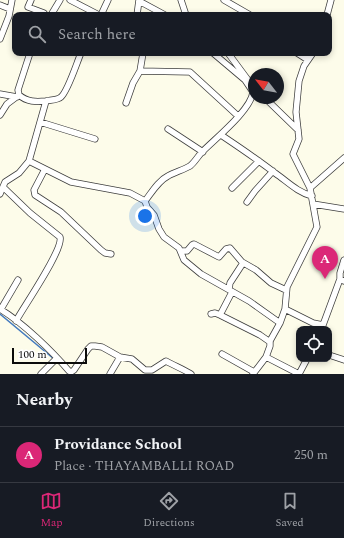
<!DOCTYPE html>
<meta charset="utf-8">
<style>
:root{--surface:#171b24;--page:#242831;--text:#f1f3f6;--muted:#9ea1a6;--line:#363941;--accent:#db2777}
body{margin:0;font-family:Spectral,serif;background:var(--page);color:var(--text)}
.controls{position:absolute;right:12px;bottom:12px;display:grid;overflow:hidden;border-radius:8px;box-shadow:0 2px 6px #0003}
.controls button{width:36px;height:36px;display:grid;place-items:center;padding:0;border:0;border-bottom:1px solid var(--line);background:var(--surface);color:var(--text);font:20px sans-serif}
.compass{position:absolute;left:248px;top:68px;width:36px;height:36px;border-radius:50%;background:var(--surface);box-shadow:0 2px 6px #0003;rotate:301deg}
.scale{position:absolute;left:12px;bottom:10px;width:75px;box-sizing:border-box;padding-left:4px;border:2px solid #0b0b0b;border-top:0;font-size:11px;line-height:14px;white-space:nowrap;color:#0b0b0b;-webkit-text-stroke:3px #fff;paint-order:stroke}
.you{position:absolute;left:145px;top:216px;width:14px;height:14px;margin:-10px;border:3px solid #fff;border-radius:50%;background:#1a73e8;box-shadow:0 0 0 6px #1a73e833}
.badge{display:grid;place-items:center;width:26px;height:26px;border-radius:50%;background:var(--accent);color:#fff;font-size:13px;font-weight:700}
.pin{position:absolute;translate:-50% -33px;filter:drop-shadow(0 1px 2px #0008)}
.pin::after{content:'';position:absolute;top:21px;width:14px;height:12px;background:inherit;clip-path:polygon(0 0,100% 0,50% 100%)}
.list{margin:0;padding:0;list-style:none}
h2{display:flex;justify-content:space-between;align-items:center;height:52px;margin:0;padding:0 16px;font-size:17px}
h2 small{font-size:13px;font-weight:400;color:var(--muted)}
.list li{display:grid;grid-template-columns:26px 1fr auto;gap:12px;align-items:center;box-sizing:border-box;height:56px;padding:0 16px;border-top:1px solid var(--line)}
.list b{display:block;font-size:15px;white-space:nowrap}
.list p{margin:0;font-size:13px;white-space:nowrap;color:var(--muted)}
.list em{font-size:13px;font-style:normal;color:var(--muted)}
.icon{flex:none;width:22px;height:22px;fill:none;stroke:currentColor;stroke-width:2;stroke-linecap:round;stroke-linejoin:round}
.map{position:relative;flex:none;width:344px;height:374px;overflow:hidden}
.search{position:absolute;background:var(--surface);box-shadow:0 2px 6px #0003;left:12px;right:12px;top:12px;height:44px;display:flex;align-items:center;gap:10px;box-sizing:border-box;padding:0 14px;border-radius:8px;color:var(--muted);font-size:15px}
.sheet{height:108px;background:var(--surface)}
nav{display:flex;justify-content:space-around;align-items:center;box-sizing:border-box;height:56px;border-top:1px solid var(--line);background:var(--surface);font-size:11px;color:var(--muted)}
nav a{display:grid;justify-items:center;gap:2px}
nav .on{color:var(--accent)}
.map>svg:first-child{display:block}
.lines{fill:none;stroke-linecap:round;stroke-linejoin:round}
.stream{stroke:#437abf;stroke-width:1.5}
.street-casing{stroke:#3e3e3e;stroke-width:7}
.street{stroke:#fff;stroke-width:5.5}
</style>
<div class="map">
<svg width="344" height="374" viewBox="0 0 344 374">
<rect width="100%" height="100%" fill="#fdfcea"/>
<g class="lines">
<path class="stream" d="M 0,314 L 54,359"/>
<g class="street-casing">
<path id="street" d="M 31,0 L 28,7 L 44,13
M 70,0 L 99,15
M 181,0 L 186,15
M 224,0 L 250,15
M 139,1 L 165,15
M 0,5 L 10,9
M 51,15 L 60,0
M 101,15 L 108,0
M 137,15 L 139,0
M 327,15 L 331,0
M 0,39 L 9,16 L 12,0
M 30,53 L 18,90 L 19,95 C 27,102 36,102 46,101
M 143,53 L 140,71 L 190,72 L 238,116
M 228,53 L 248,80
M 297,53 L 308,60
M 0,94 L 17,97
M 265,98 L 298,130
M 126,103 L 133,83 L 140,71
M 0,115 L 7,104 L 19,95
M 40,122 L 95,139
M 168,129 L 203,152
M 221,135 C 239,147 258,160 275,173 C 288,182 297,192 312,196
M 29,161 L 71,182 L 130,193 L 145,201 C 152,192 158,181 168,176 C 175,172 183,170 190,166 C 195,162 198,156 202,152 C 216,138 251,110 253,92 L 245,80 L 213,53
M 45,169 L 34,190 L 35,195 L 61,212 L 101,250 L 105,253 L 111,254
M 3,187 L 30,213 L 60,237 C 64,249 24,306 16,321
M 232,188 L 259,161
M 310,188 L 293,154 L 299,139 L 296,112 L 299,81 L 304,66 L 313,53
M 0,194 L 5,182 L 19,173 L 29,161 L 46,101 C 51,100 58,100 61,97 C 68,91 77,62 81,53
M 145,201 L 147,207 L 154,215 L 159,229 L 164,237 L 179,248 L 184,260 L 201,274 L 249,301 L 280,323
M 247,202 L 255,191 L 273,171
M 313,204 L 344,209
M 181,251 L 187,251 L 192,245 L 194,244 L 219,257 L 226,249 L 230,248 L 242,262 L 256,270 L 271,283 L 286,290
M 340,279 L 340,273 L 344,260
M 229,289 L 230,283 L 243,263
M 0,309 C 23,323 52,351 69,371 L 71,372 L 74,370 L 88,349 L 91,346 L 95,346 L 102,347 L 120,357 L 132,359 L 145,370 L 152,370 L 166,361 C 175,366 183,369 191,374
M 1,309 L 18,280
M 211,314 L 215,313 L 220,315 L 260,335 L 270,342
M 220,315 L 232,292
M 323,325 L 340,279 L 344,281
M 322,329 L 323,325 L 313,323 L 285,309 L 287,287 L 317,227 L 310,188 L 344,158
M 222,354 L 254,372
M 329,355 L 344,360
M 266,357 L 299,374
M 41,374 L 57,358
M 110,374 L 120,357
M 253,374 L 266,357 L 270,346 L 270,341 L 280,323 L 285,309
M 299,374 L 307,359"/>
</g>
<use href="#street" class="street"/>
</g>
</svg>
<div class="controls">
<button><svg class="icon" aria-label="locate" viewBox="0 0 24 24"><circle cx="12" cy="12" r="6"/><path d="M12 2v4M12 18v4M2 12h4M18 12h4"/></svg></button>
</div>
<svg class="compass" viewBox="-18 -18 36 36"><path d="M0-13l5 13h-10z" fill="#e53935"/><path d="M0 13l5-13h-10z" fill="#9ea1a6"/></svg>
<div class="scale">100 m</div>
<div class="you"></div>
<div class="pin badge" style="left:325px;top:279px">A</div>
<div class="search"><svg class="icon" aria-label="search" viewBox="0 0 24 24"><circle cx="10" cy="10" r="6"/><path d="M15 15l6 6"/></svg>Search here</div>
</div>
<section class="sheet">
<h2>Nearby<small></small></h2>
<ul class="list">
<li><span class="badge">A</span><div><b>Providance School</b><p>Place · THAYAMBALLI ROAD</p></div><em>250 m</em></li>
</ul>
</section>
<nav>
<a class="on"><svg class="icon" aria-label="map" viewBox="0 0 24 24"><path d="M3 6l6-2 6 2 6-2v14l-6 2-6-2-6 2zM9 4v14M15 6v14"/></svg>Map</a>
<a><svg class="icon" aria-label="directions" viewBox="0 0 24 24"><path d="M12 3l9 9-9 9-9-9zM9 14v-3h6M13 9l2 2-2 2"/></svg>Directions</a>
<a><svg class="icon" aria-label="saved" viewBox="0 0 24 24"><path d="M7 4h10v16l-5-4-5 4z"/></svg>Saved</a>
</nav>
